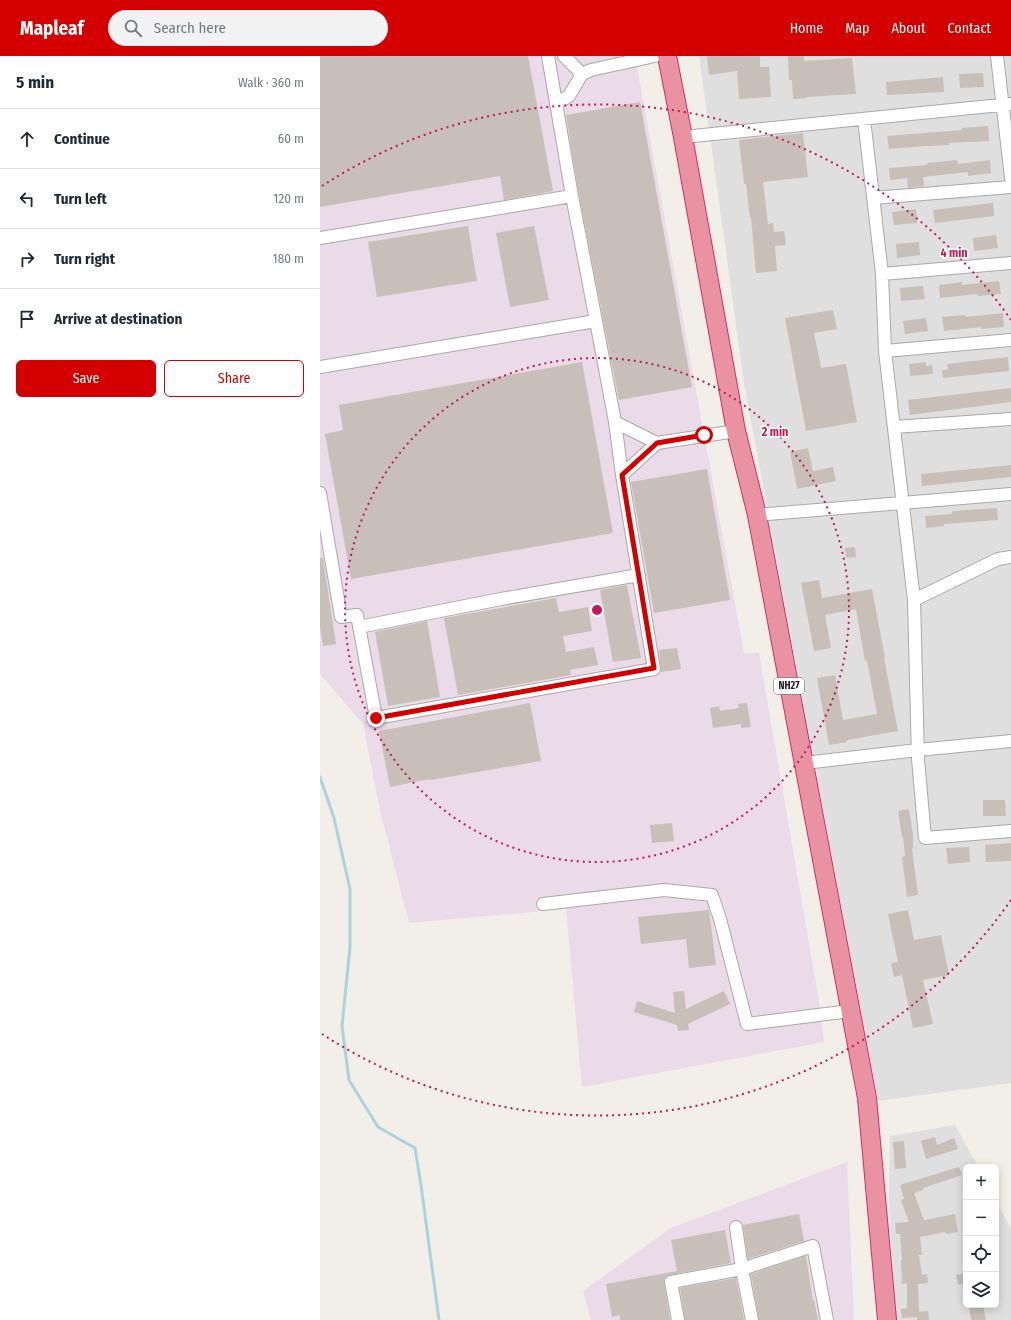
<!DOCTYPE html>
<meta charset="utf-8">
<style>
:root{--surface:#fff;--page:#f2f2f3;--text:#1f2937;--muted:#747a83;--line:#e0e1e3;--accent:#d40000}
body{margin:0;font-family:"Fira Sans Condensed",sans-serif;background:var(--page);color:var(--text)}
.controls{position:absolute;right:12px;bottom:12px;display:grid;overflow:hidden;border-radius:6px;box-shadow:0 2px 10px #0003}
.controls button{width:36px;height:36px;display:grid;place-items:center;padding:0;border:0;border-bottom:1px solid var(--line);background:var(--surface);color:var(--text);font:20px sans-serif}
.stop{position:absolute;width:12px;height:12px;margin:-9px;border:3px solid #d40000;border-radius:50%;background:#fff}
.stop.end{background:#d40000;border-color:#fff;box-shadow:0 1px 4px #0008}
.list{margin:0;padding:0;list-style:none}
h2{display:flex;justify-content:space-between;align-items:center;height:52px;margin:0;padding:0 16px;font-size:17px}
h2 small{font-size:13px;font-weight:400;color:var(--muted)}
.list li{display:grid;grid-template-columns:26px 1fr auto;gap:12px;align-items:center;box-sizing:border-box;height:60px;padding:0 16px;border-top:1px solid var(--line)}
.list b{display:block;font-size:15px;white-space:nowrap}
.list em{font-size:13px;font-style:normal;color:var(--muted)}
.actions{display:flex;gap:8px;padding:12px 16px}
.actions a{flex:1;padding:9px 0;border:1px solid var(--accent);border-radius:6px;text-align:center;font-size:14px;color:var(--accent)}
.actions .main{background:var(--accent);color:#fff}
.icon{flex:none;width:22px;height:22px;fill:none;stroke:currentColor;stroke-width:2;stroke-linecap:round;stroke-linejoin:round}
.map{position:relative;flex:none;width:691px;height:1264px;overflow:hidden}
header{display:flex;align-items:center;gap:24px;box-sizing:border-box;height:56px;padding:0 20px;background:var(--accent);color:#fff}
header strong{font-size:19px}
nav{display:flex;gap:22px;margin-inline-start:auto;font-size:14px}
.search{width:280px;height:36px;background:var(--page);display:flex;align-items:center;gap:10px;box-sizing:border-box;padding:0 14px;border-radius:22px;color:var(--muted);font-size:15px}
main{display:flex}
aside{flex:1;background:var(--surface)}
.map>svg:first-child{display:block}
.residential{fill:#e0dfdf}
.industrial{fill:#ebdbe8}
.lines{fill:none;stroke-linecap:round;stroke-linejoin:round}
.stream{stroke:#aad3df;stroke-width:3}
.building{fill:#c7bfb8}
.minor-casing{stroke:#a9a9a9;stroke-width:14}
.highway-casing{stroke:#dc2a67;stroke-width:20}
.minor{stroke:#fff;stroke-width:12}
.highway{stroke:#e892a2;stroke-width:18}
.route{stroke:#d40000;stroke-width:5}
.ring{fill:none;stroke:#c2185b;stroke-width:2;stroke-dasharray:2 4}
.labels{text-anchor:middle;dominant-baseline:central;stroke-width:3;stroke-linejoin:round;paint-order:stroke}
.shield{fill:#fff;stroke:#646464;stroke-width:1}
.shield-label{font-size:10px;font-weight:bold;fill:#222}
.centre{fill:#c2185b;stroke:#fff;stroke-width:2}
.ring-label{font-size:12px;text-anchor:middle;font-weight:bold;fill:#c2185b;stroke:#fff;stroke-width:3;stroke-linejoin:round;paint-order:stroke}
</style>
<header>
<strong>Mapleaf</strong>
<div class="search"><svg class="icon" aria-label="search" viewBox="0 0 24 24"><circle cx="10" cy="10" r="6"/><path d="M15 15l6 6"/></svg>Search here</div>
<nav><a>Home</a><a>Map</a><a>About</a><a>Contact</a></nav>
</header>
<main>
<aside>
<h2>5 min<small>Walk · 360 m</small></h2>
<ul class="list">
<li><svg class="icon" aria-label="ahead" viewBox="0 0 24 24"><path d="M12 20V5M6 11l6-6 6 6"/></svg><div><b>Continue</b></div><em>60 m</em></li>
<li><svg class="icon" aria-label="left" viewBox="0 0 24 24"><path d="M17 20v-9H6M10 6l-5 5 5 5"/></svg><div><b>Turn left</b></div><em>120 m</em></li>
<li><svg class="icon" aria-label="right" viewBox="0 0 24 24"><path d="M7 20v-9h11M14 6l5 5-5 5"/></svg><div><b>Turn right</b></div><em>180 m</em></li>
<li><svg class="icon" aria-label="arrive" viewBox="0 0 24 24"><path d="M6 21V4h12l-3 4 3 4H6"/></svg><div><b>Arrive at destination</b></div></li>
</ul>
<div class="actions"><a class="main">Save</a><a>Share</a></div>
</aside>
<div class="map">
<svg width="691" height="1264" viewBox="0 0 691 1264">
<rect width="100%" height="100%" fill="#f2efe9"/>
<path class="residential" d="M 379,0 L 691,0 L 691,1027 L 558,1045 L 424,327 Z
M 635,1069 L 658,1111 L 646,1111 L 646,1249 L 676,1249 L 676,1145 L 691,1173 L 691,1264 L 576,1264 L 569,1145 L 570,1080 Z"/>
<path class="industrial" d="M 0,0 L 315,0 L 424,597 L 439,597 L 500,951 L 504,986 L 262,1031 L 246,853 L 89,867 L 60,755 L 43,668 L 0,618 Z
M 527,1106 L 534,1264 L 271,1264 L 263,1235 L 351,1172 Z"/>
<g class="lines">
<path class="stream" d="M 0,721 L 14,762 L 30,833 L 30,891 L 22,970 L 29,1024 L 58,1071 L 95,1092 L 101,1129 L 119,1264"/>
</g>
<path class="building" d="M 0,0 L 208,0 L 233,135 L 184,144 L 180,120 L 0,151 Z
M 387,0 L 440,0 L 440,11 L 449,11 L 451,41 L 419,43 L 417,15 L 389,19 Z
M 468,0 L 484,0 L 484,5 L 532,2 L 536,38 L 487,41 L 487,42 L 473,43 L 472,24 L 469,24 Z
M 663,17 L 664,31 L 640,32 L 639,18 Z
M 623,21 L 624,36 L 567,39 L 566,26 Z
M 320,46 L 372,331 L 299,344 L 259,139 L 246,59 Z
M 668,70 L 669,85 L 629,87 L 630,89 L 604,90 L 569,93 L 567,80 L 642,74 L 642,72 Z
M 483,77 L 488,121 L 443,126 L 448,168 L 453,167 L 454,176 L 464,175 L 466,189 L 455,190 L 457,215 L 436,217 L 431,161 L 430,162 L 426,128 L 424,128 L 419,84 Z
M 637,104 L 638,108 L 670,104 L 671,117 L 648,120 L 648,116 L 603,121 L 604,130 L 588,132 L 587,122 L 570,124 L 569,112 L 607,109 L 607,107 Z
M 673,147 L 674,160 L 615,167 L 613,154 Z
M 596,153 L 597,167 L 574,169 L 572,156 Z
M 148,170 L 157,225 L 57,241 L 48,186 Z
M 214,170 L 229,244 L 190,251 L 176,177 Z
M 676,179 L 678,192 L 654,195 L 653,182 Z
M 599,186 L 600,199 L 577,202 L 576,188 Z
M 679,225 L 681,238 L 658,240 L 657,238 L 620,242 L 619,229 L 642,226 L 642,229 Z
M 603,230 L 605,243 L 581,245 L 580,232 Z
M 513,254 L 517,273 L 494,277 L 501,312 L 526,308 L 537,366 L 486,375 L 465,262 Z
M 683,257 L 684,271 L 661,273 L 661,271 L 624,275 L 622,261 L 645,259 L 646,261 Z
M 606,262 L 608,275 L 585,278 L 583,265 Z
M 688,301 L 689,315 L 623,322 L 622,314 L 628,314 L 627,308 Z
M 262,306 L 293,477 L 31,523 L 5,378 L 23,374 L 19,349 Z
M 606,306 L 606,310 L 612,309 L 613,318 L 590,320 L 589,308 Z
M 691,332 L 691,346 L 590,359 L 588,344 Z
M 488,392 L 493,415 L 513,411 L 516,425 L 477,433 L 470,396 Z
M 691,409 L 691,421 L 602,430 L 601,418 Z
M 387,413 L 410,544 L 334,557 L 311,426 Z
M 677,452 L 678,464 L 624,468 L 624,470 L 606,472 L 605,460 L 632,458 L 632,455 Z
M 535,491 L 536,501 L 526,502 L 525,492 Z
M 0,502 L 3,502 L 16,588 L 3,590 L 0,571 Z
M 499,524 L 502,542 L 552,533 L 565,602 L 564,602 L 578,675 L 527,684 L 527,686 L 509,689 L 497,622 L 515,619 L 523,664 L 557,658 L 547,605 L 545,605 L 536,553 L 505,559 L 511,592 L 494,595 L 481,527 Z
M 307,529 L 321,602 L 293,606 L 280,534 Z
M 236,542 L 239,556 L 268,551 L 272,575 L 243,580 L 246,596 L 274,591 L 278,609 L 250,614 L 251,619 L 138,639 L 124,562 Z
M 107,565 L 120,641 L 68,650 L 55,576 Z
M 357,592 L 361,613 L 341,616 L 339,594 Z
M 210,647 L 221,705 L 111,724 L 110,723 L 70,731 L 59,675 Z
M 427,647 L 431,671 L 421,672 L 421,668 L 393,672 L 390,652 L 399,650 L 400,655 L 419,652 L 418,648 Z
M 663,744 L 685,744 L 686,760 L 663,760 Z
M 589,753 L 593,779 L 593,793 L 592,793 L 598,839 L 587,841 L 582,801 L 585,800 L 583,781 L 582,781 L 578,755 Z
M 352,767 L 354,785 L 332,787 L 330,769 Z
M 691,787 L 691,805 L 666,806 L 665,789 Z
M 649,791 L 650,806 L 628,808 L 626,792 Z
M 389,854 L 396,909 L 369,912 L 366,883 L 321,888 L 318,861 Z
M 588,854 L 594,884 L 621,879 L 629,919 L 603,924 L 613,968 L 593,972 L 582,919 L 574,921 L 571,907 L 578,906 L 568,858 Z
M 364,935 L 366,953 L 404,935 L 410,948 L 368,968 L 369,974 L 358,975 L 357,969 L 314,956 L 317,945 L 355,957 L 353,936 Z
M 615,1081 L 617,1089 L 634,1082 L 638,1093 L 606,1103 L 601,1085 Z
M 584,1085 L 586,1112 L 575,1113 L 573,1086 Z
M 639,1111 L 642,1119 L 603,1132 L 603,1134 L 594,1137 L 604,1164 L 635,1158 L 638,1176 L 626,1178 L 625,1176 L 600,1181 L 602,1199 L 599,1199 L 602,1219 L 607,1218 L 608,1227 L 598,1228 L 599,1256 L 608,1255 L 609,1264 L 597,1264 L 597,1261 L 582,1262 L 581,1253 L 587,1252 L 587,1227 L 582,1228 L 581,1204 L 582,1204 L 580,1178 L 576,1178 L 575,1167 L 589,1166 L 581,1144 L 584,1143 L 580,1129 Z
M 479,1158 L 484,1185 L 428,1203 L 423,1169 Z
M 405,1174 L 411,1207 L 350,1219 L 344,1223 L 344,1227 L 350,1264 L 300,1264 L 300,1259 L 292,1261 L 286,1228 L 357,1215 L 351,1184 Z
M 486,1200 L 493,1245 L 494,1244 L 498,1264 L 439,1264 L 431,1218 Z
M 646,1217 L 646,1227 L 638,1229 L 636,1219 Z
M 416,1222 L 424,1264 L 365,1264 L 360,1232 Z
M 649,1249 L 663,1249 L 666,1264 L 651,1264 Z"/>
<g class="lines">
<g class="minor-casing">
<path id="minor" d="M 228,0 L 252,140
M 244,0 L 262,18
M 677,0 L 691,122
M 237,47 L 249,40 L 262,18 L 271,14 L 335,0
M 544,63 L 562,218 L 565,295 L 594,544 L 598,703 L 605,782 L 691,775
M 363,81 L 691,48
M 553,142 L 691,131
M 0,182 L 252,140 L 276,265
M 562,218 L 691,207
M 565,295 L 691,284
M 0,311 L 276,265 L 295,366 L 337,387
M 295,366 L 302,419
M 574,371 L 691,363
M 0,437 L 21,561 L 37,559 L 56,662 L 334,613 L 302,419 L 337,387 L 416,375
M 437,459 L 691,438
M 594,544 L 678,503 L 691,501
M 39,571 L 181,543 L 319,519
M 484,707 L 598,694 L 691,685
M 223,848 L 344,834 L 392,839 L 400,863 L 427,968 L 530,955
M 416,1171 L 422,1213 L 493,1190 L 507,1264
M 358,1264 L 351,1226 L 422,1213 L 432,1264"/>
</g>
<g class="highway-casing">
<path id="highway" d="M 347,0 L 363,81 L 416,375 L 437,459 L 547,1042 L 567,1264"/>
</g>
<use href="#minor" class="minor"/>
<use href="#highway" class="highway"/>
</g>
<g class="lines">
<path class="route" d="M 56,662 L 334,612 L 302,419 L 337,387 L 384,379"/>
</g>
<g class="ring">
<circle cx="277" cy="554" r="252"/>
<path d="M691 844A505 505 0 0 1 2 978M2 130A505 505 0 0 1 691 264"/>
</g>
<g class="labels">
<rect class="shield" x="454" y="622" width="30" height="16" rx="3"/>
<g class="shield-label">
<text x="469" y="630">NH27</text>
</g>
</g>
<circle cx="277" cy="554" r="6" class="centre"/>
<g class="ring-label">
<text x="634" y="201">4 min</text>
<text x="455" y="380">2 min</text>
</g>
</svg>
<div class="controls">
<button>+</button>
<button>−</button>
<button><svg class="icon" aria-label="locate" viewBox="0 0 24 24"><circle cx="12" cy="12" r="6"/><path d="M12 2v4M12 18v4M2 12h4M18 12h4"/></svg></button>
<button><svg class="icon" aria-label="layers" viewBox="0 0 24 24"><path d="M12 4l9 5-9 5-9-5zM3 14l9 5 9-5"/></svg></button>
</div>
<div class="stop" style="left:384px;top:379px"></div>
<div class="stop end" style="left:56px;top:662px"></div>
</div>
</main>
